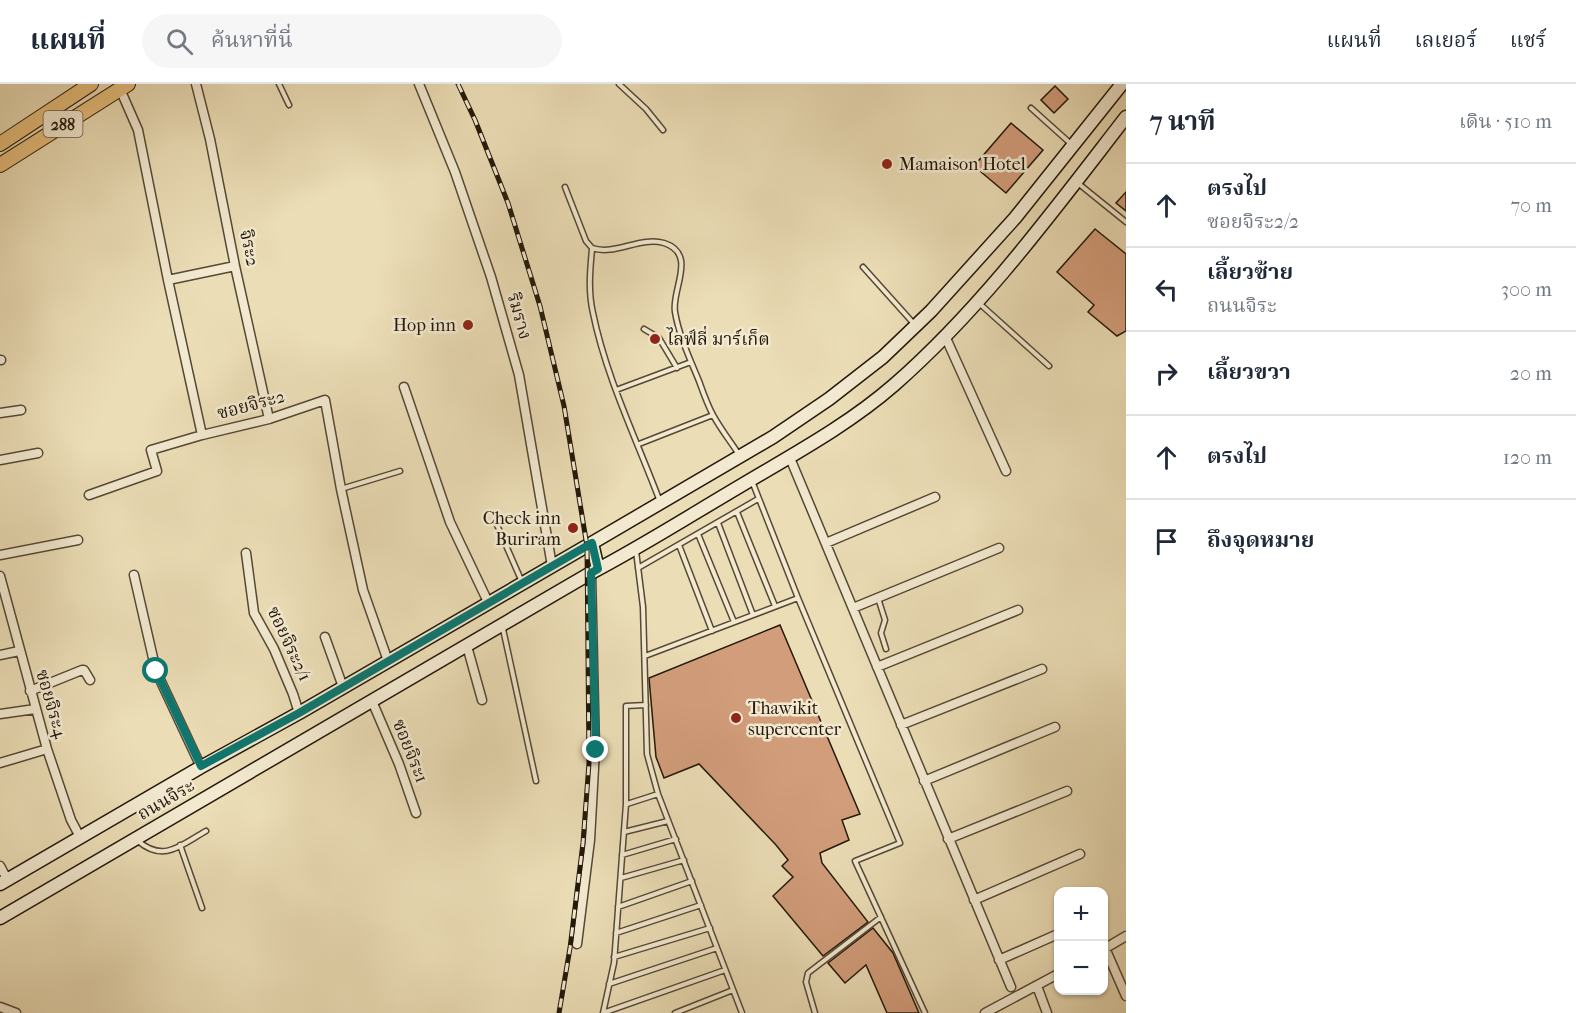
<!DOCTYPE html>
<html lang="th">
<meta charset="utf-8">
<style>
:root{--surface:#fff;--page:#f6f6f7;--text:#1f2937;--muted:#747a83;--line:#e0e1e3}
body{margin:0;font-family:"IM FELL French Canon","Noto Serif Thai",serif;background:var(--page);color:var(--text)}
.controls{position:absolute;right:18px;bottom:18px;display:grid;overflow:hidden;border-radius:12px;box-shadow:0 2px 4px #0004}
.controls button{width:54px;height:54px;display:grid;place-items:center;padding:0;border:0;border-bottom:2px solid var(--line);background:var(--surface);color:var(--text);font:30px sans-serif}
.stop{position:absolute;width:18px;height:18px;margin:-14px;border:4px solid #0f766e;border-radius:50%;background:#fff}
.stop.end{background:#0f766e;border-color:#fff;box-shadow:0 2px 6px #0008}
.list{margin:0;padding:0;list-style:none}
h2{display:flex;justify-content:space-between;align-items:center;height:78px;margin:0;padding:0 24px;font-size:26px}
h2 small{font-size:20px;font-weight:400;color:var(--muted)}
.list li{display:grid;grid-template-columns:39px 1fr auto;gap:18px;align-items:center;box-sizing:border-box;height:84px;padding:0 24px;border-top:2px solid var(--line)}
.list b{display:block;font-size:22px;white-space:nowrap}
.list p{margin:0;font-size:20px;white-space:nowrap;color:var(--muted)}
.list em{font-size:20px;font-style:normal;color:var(--muted)}
.icon{flex:none;width:33px;height:33px;fill:none;stroke:currentColor;stroke-width:2;stroke-linecap:round;stroke-linejoin:round}
.map{position:relative;flex:none;width:1126px;height:929px;overflow:hidden}
header{display:flex;align-items:center;gap:36px;box-sizing:border-box;height:84px;padding:0 30px;background:var(--surface);border-bottom:2px solid var(--line)}
header strong{font-size:28px}
nav{display:flex;gap:33px;margin-inline-start:auto;font-size:21px}
.search{width:420px;height:54px;background:var(--page);display:flex;align-items:center;gap:15px;box-sizing:border-box;padding:0 21px;border-radius:33px;color:var(--muted);font-size:22px}
main{display:flex}
aside{flex:1;background:var(--surface)}
.map>svg:first-child{display:block}
.building{fill:#d29d7b;stroke:#231809;stroke-width:1.5}
.lines{fill:none;stroke-linecap:round;stroke-linejoin:round}
.service-casing{stroke:#554934;stroke-width:7}
.minor-casing{stroke:#554934;stroke-width:11}
.secondary-casing{stroke:#231809;stroke-width:15}
.primary-casing{stroke:#231809;stroke-width:16}
.service{stroke:#f2e9d0;stroke-width:4}
.minor{stroke:#f2e9d0;stroke-width:8}
.secondary{stroke:#f2e9d0;stroke-width:12}
.primary{stroke:#e6be7b;stroke-width:14}
.rail-casing{stroke:#231809;stroke-width:5}
.rail{stroke:#f2e9d0;stroke-width:3;stroke-dasharray:9;stroke-linecap:butt}
.route{stroke:#0f766e;stroke-width:8}
.poi-dot{fill:#8f2418;stroke:#f2e9d0;stroke-width:2}
.labels{text-anchor:middle;dominant-baseline:central;stroke-width:5;stroke-linejoin:round;paint-order:stroke}
.shield{fill:#f2e9d0;stroke:#615745;stroke-width:1.5}
.shield-label{font-size:16px;font-weight:bold;fill:#231809}
.poi-label{font-size:18px;fill:#231809;stroke:#f2e9d0;text-anchor:start}
.street-label{font-size:18px;fill:#231809;stroke:#f2e9d0}
</style>
<header>
<strong>แผนที่</strong>
<div class="search"><svg class="icon" aria-label="search" viewBox="0 0 24 24"><circle cx="10" cy="10" r="6"/><path d="M15 15l6 6"/></svg>ค้นหาที่นี่</div>
<nav><a>แผนที่</a><a>เลเยอร์</a><a>แชร์</a></nav>
</header>
<main>
<div class="map">
<svg width="1126" height="929" viewBox="0 0 1126 929">
<rect width="100%" height="100%" fill="#ebddb6"/>
<filter id="stains"><feTurbulence type="fractalNoise" baseFrequency=".00333" numOctaves="4"/><feColorMatrix values="0 0 0 0 .2 0 0 0 0 .09 0 0 0 0 .02 0 0 0 .5 -.17"/></filter>
<radialGradient id="worn" r=".72"><stop offset=".6" stop-color="#630" stop-opacity="0"/><stop offset="1" stop-color="#630" stop-opacity=".3"/></radialGradient>
<path class="building" d="M 1055,2 L 1068,15 L 1054,29 L 1041,16 Z
M 1011,39 L 1043,66 L 1006,109 L 974,82 Z
M 1126,108 L 1126,127 L 1116,119 Z
M 1095,145 L 1126,170 L 1126,247 L 1117,252 L 1088,228 L 1094,221 L 1057,188 Z
M 780,541 L 860,730 L 842,736 L 849,756 L 820,769 L 822,779 L 868,838 L 823,872 L 773,812 L 793,793 L 782,782 L 788,776 L 776,761 L 699,680 L 664,694 L 656,673 L 649,594 Z
M 873,844 L 893,869 L 919,929 L 887,929 L 866,881 L 845,899 L 828,879 Z"/>
<g class="lines">
<g class="service-casing">
<path id="service" d="M 279,0 L 289,21
M 619,0 L 646,25 L 663,46
M 1031,24 L 1070,59
M 1079,100 L 1126,138
M 565,103 L 586,157 L 592,164 C 615,172 640,152 664,159 C 698,170 671,206 675,228 C 679,252 690,275 699,297 C 703,308 707,320 713,331 C 720,344 730,357 738,369
M 592,165 C 590,186 588,208 593,229 C 606,293 636,354 659,415
M 863,183 L 915,241
M 980,220 L 1049,282
M 644,245 L 659,254 L 677,284
M 616,306 L 691,278
M 639,360 L 713,331
M 752,397 L 798,514 L 900,759 L 855,777 L 925,929
M 341,405 L 400,387
M 737,428 L 775,522
M 718,439 L 753,531
M 497,441 L 522,498
M 698,450 L 734,538
M 679,461 L 712,547
M 636,467 L 643,523 L 647,670 L 658,710 L 742,929
M 638,484 L 758,415
M 878,514 L 885,536 L 881,549 L 886,565
M 503,545 L 536,697
M 645,572 L 798,514
M 627,720 L 658,710
M 624,748 L 668,737
M 138,757 C 164,779 181,761 206,747
M 180,761 L 202,824
M 622,771 L 676,755
M 621,794 L 684,776
M 618,823 L 692,797
M 616,849 L 701,821
M 614,873 L 710,844
M 609,900 L 717,864
M 603,929 L 614,879 L 626,720 L 626,622 L 646,621
M 603,929 L 725,886
M 675,929 L 733,906
M 815,929 L 806,898 L 808,889 L 881,833"/>
</g>
<g class="minor-casing">
<path id="minor" d="M 196,0 L 210,55 L 235,182 L 269,335
M 419,0 L 455,88 L 491,193 L 519,291 L 552,482
M 120,5 L 138,46 L 168,196 L 202,351 L 269,335 L 325,316 L 341,405 L 363,506 L 388,577
M 168,196 L 235,182
M 945,252 L 1006,387
M 0,276 L 1,276
M 404,303 L 450,438 L 488,518
M 0,329 L 21,326
M 790,374 L 1011,903
M 0,376 L 38,369
M 89,411 L 157,387 L 151,366 L 202,351
M 826,459 L 935,413
M 246,469 L 254,529 L 274,565 L 293,610 L 299,629
M 0,471 L 78,456
M 134,491 L 156,587 L 201,683
M 0,492 L 47,665 L 71,736 L 80,753
M 853,524 L 999,464
M 325,553 L 343,603
M 467,562 L 482,616
M 0,571 L 19,567
M 877,583 L 1018,526
M 30,607 L 82,586 L 84,586 L 90,596
M 372,617 L 399,680 L 416,729
M 0,630 L 35,625
M 901,641 L 1042,585
M 0,679 L 47,665
M 924,697 L 1055,643
M 948,755 L 1067,707
M 0,782 L 7,795
M 974,816 L 1080,770
M 577,860 L 590,756 L 595,666 L 591,489
M 1105,864 L 1126,912
M 1104,865 L 1126,852
M 999,876 L 1058,850
M 1037,902 L 1047,929
M 0,923 L 16,929
M 985,929 L 1058,890"/>
</g>
<g class="secondary-casing">
<path id="secondary" d="M 592,459 L 598,485
M 0,800 L 201,683 L 299,629 L 592,459 L 773,353 L 829,315 L 883,273 L 931,227 L 1015,134 L 1122,0
M 0,834 L 589,490 C 641,463 691,431 742,401 C 794,370 848,341 894,301 C 983,223 1054,126 1126,33"/>
</g>
<g class="primary-casing">
<path id="primary" d="M 0,60 L 91,0
M 0,81 L 128,0"/>
</g>
<use href="#service" class="service"/>
<use href="#minor" class="minor"/>
<use href="#secondary" class="secondary"/>
<use href="#primary" class="primary"/>
<g class="rail-casing">
<path id="rail" d="M 458,0 L 475,36 L 508,119 L 540,222 L 564,322 L 587,462 L 589,679 L 583,759 L 570,864 L 559,929"/>
</g>
<use href="#rail" class="rail"/>
</g>
<g class="lines">
<path class="route" d="M 156,587 L 201,682 L 299,629 L 592,459 L 598,485 L 591,489 L 596,666"/>
</g>
<g class="poi-dot">
<circle cx="887" cy="80" r="6"/>
<circle cx="468" cy="241" r="6"/>
<circle cx="655" cy="255" r="6"/>
<circle cx="573" cy="444" r="6"/>
<circle cx="736" cy="634" r="6"/>
</g>
<g class="labels">
<rect class="shield" x="43.5" y="27" width="39" height="26" rx="4.5"/>
<g class="shield-label">
<text x="63" y="40">288</text>
</g>
<g class="poi-label">
<text x="899" y="80">Mamaison Hotel</text>
<text x="456" y="241" text-anchor="end">Hop inn</text>
<text x="667" y="255">ไลฟ์ลี่ มาร์เก็ต</text>
<text x="561" y="434" text-anchor="end">Check inn<tspan x="561" dy="21">Buriram</tspan></text>
<text x="748" y="624">Thawikit<tspan x="748" dy="21">supercenter</tspan></text>
</g>
<g class="street-label">
<text transform="translate(249 164) rotate(78)">จิระ2</text>
<text transform="translate(519 232) rotate(74)">ริมราง</text>
<text transform="translate(251 321) rotate(-15)">ซอยจิระ2</text>
<text transform="translate(289 560) rotate(65)">ซอยจิระ2/1</text>
<text transform="translate(51 620) rotate(74)">ซอยจิระ4</text>
<text transform="translate(410 667) rotate(68)">ซอยจิระ1</text>
<text transform="translate(166 716) rotate(-30)">ถนนจิระ</text>
</g>
</g>
<rect width="100%" height="100%" filter="url(#stains)"/>
<rect width="100%" height="100%" fill="url(#worn)"/>
</svg>
<div class="controls">
<button>+</button>
<button>−</button>
</div>
<div class="stop" style="left:156px;top:587px"></div>
<div class="stop end" style="left:596px;top:666px"></div>
</div>
<aside>
<h2>7 นาที<small>เดิน · 510 m</small></h2>
<ul class="list">
<li><svg class="icon" aria-label="ahead" viewBox="0 0 24 24"><path d="M12 20V5M6 11l6-6 6 6"/></svg><div><b>ตรงไป</b><p>ซอยจิระ2/2</p></div><em>70 m</em></li>
<li><svg class="icon" aria-label="left" viewBox="0 0 24 24"><path d="M17 20v-9H6M10 6l-5 5 5 5"/></svg><div><b>เลี้ยวซ้าย</b><p>ถนนจิระ</p></div><em>300 m</em></li>
<li><svg class="icon" aria-label="right" viewBox="0 0 24 24"><path d="M7 20v-9h11M14 6l5 5-5 5"/></svg><div><b>เลี้ยวขวา</b></div><em>20 m</em></li>
<li><svg class="icon" aria-label="ahead" viewBox="0 0 24 24"><path d="M12 20V5M6 11l6-6 6 6"/></svg><div><b>ตรงไป</b></div><em>120 m</em></li>
<li><svg class="icon" aria-label="arrive" viewBox="0 0 24 24"><path d="M6 21V4h12l-3 4 3 4H6"/></svg><div><b>ถึงจุดหมาย</b></div></li>
</ul>
</aside>
</main>
